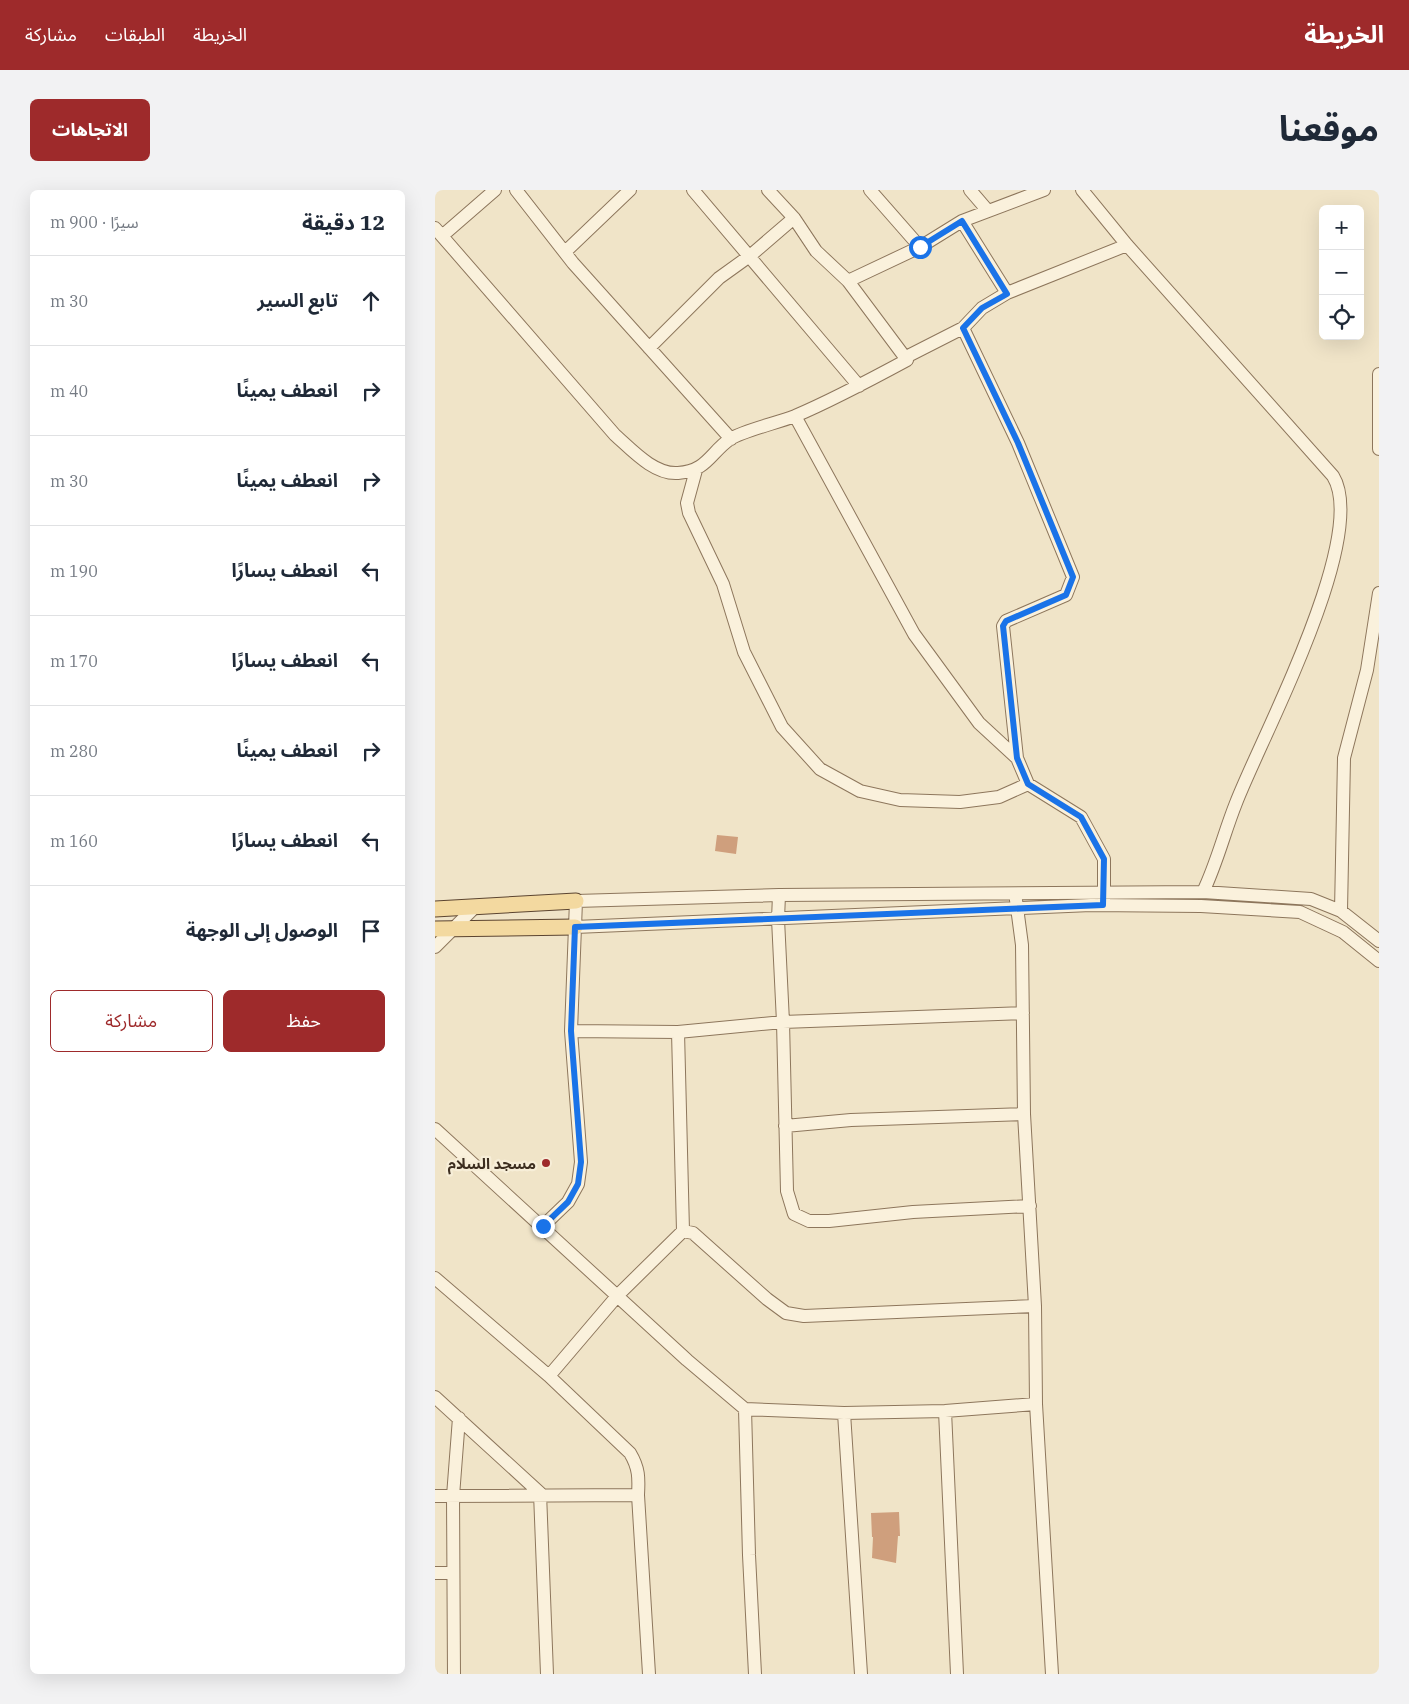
<!DOCTYPE html>
<html lang="ar">
<meta charset="utf-8">
<style>
:root{--surface:#fff;--page:#f2f2f3;--text:#1f2937;--muted:#747a83;--line:#e0e1e3;--accent:#9e2a2b}
body{margin:0;font-family:"IBM Plex Serif","Noto Sans Arabic",serif;background:var(--page);color:var(--text);direction:rtl}
.controls{position:absolute;right:15px;top:15px;display:grid;overflow:hidden;border-radius:8px;box-shadow:0 5px 20px #0002}
.controls button{width:45px;height:45px;display:grid;place-items:center;padding:0;border:0;border-bottom:1px solid var(--line);background:var(--surface);color:var(--text);font:25px sans-serif}
.stop{position:absolute;width:15px;height:15px;margin:-11px;border:4px solid #1a73e8;border-radius:50%;background:#fff}
.stop.end{background:#1a73e8;border-color:#fff;box-shadow:0 1px 5px #0008}
.list{margin:0;padding:0;list-style:none}
h2{display:flex;justify-content:space-between;align-items:center;height:65px;margin:0;padding:0 20px;font-size:21px}
h2 small{font-size:16px;font-weight:400;color:var(--muted)}
.list li{display:grid;grid-template-columns:32px 1fr auto;gap:15px;align-items:center;box-sizing:border-box;height:90px;padding:0 20px;border-top:1px solid var(--line)}
.list b{display:block;font-size:19px;white-space:nowrap}
.list em{font-size:16px;font-style:normal;color:var(--muted)}
.actions{display:flex;gap:10px;padding:15px 20px}
.actions a{flex:1;padding:11px 0;border:1px solid var(--accent);border-radius:8px;text-align:center;font-size:18px;color:var(--accent)}
.actions .main{background:var(--accent);color:#fff}
.icon{flex:none;width:28px;height:28px;fill:none;stroke:currentColor;stroke-width:2;stroke-linecap:round;stroke-linejoin:round}
.map{position:relative;flex:none;width:944px;height:1484px;overflow:hidden;direction:ltr;border-radius:8px}
header{display:flex;align-items:center;gap:30px;box-sizing:border-box;height:70px;padding:0 25px;background:var(--accent);color:#fff}
header strong{font-size:24px}
nav{display:flex;gap:28px;margin-inline-start:auto;font-size:18px}
.intro{display:flex;align-items:center;justify-content:space-between;box-sizing:border-box;height:120px;padding:0 30px}
h1{margin:0;font-size:35px}
.button{padding:12px 22px;border-radius:8px;background:var(--accent);color:#fff;font-size:18px;font-weight:700}
main{display:flex;gap:30px;padding:0 30px}
aside{flex:1;background:var(--surface);border-radius:8px;box-shadow:0 5px 20px #0002}
.map>svg:first-child{display:block}
.building{fill:#cf9f7d}
.lines{fill:none;stroke-linecap:round;stroke-linejoin:round}
.minor-casing{stroke:#8d765c;stroke-width:14}
.major-casing{stroke:#5b4430;stroke-width:17}
.minor{stroke:#faf1dc;stroke-width:12}
.major{stroke:#f3d9a0;stroke-width:15}
.route{stroke:#1a73e8;stroke-width:6}
.poi-dot{fill:#9e2a2b;stroke:#f7eed8;stroke-width:2}
.labels{text-anchor:middle;dominant-baseline:central;stroke-width:4.5;stroke-linejoin:round;paint-order:stroke}
.poi-label{font-size:15px;font-weight:bold;fill:#3d2e20;stroke:#f7eed8;text-anchor:end}
</style>
<header>
<strong>الخريطة</strong>
<nav><a>الخريطة</a><a>الطبقات</a><a>مشاركة</a></nav>
</header>
<div class="intro"><h1>موقعنا</h1><a class="button">الاتجاهات</a></div>
<main>
<div class="map">
<svg width="944" height="1484" viewBox="0 0 944 1484">
<rect width="100%" height="100%" fill="#f0e4c8"/>
<path class="building" d="M 282,645 L 303,647 L 301,664 L 280,661 Z
M 464,1322 L 465,1346 L 463,1346 L 461,1373 L 437,1368 L 438,1347 L 437,1347 L 436,1323 Z"/>
<g class="lines">
<g class="minor-casing">
<path id="minor" d="M 81,0 L 138,73 L 296,249
M 258,0 L 424,196
M 435,0 L 485,57
M 535,0 L 553,21
M 647,0 L 692,55 L 898,286 C 935,346 826,548 801,613 C 789,643 782,673 768,702
M 527,31 L 572,103
M 0,38 L 180,245 C 196,259 219,285 243,283 C 272,281 275,263 295,249 C 310,240 342,233 360,226 C 398,210 435,190 472,170 L 413,91 L 381,61 L 359,28 L 333,0
M 7,46 L 60,0
M 130,62 L 195,0
M 413,91 L 485,57 L 527,31 L 609,0
M 528,138 L 583,253 L 638,387 L 631,405 L 571,431 L 568,436 L 582,568 L 593,594 L 646,627 L 669,669 L 669,710
M 214,158 L 284,88 L 316,65 L 359,28
M 471,167 L 528,138 L 547,118 L 572,103 L 692,55
M 944,184 L 944,259
M 360,226 L 479,444 L 544,533 L 582,568
M 261,280 L 252,313 L 254,323 L 288,394 L 309,462 L 347,537 L 385,579 L 425,601 L 465,610 L 525,612 L 564,607 L 593,594
M 344,705 L 343,729 L 348,832 L 352,1001 L 359,1024 L 374,1031 L 394,1031 L 478,1022 L 595,1016
M 581,710 L 587,755 L 589,924 L 600,1116 L 601,1214 L 617,1484
M 906,721 L 909,568 L 932,480 L 944,403
M 140,737 L 656,715 L 766,716 L 865,722 L 908,742 L 944,771
M 0,757 L 40,717
M 136,841 L 243,842 L 348,832 L 588,823
M 243,842 L 248,1041 L 258,1043 L 332,1109 L 351,1123 L 369,1126 L 600,1116
M 350,936 L 416,930 L 589,924
M 0,939 L 252,1170 L 310,1219 L 409,1223 L 510,1221 L 601,1214
M 108,1036 L 133,1012 L 143,994 L 146,972 L 136,841 L 141,711 L 344,705 L 768,702 L 876,709 L 906,721 L 944,751
M 0,1088 L 114,1186 L 195,1263 C 204,1278 204,1288 203,1305 L 214,1484
M 114,1186 L 183,1105 L 248,1041
M 0,1207 L 105,1303 L 112,1484
M 310,1219 L 314,1365 L 320,1484
M 510,1221 L 522,1484
M 409,1223 L 426,1484
M 0,1306 L 203,1305
M 0,1383 L 18,1383
M 19,1484 L 18,1306 L 24,1228"/>
</g>
<g class="major-casing">
<path id="major" d="M 0,719 L 141,711
M 0,739 L 140,737"/>
</g>
<use href="#minor" class="minor"/>
<use href="#major" class="major"/>
</g>
<g class="lines">
<path class="route" d="M 108,1036 L 133,1012 L 143,994 L 146,972 L 136,841 L 140,737 L 668,715 L 669,669 L 646,627 L 593,594 L 582,568 L 568,436 L 571,431 L 631,405 L 638,387 L 583,253 L 528,138 L 547,118 L 572,104 L 527,31 L 485,57"/>
</g>
<circle class="poi-dot" cx="111" cy="973" r="5"/>
<g class="labels">
<g class="poi-label">
<text x="101" y="973">مسجد السلام</text>
</g>
</g>
</svg>
<div class="controls">
<button>+</button>
<button>−</button>
<button><svg class="icon" aria-label="locate" viewBox="0 0 24 24"><circle cx="12" cy="12" r="6"/><path d="M12 2v4M12 18v4M2 12h4M18 12h4"/></svg></button>
</div>
<div class="stop" style="left:485px;top:57px"></div>
<div class="stop end" style="left:108px;top:1036px"></div>
</div>
<aside>
<h2>12 دقيقة<small>سيرًا · 900 m</small></h2>
<ul class="list">
<li><svg class="icon" aria-label="ahead" viewBox="0 0 24 24"><path d="M12 20V5M6 11l6-6 6 6"/></svg><div><b>تابع السير</b></div><em>30 m</em></li>
<li><svg class="icon" aria-label="right" viewBox="0 0 24 24"><path d="M7 20v-9h11M14 6l5 5-5 5"/></svg><div><b>انعطف يمينًا</b></div><em>40 m</em></li>
<li><svg class="icon" aria-label="right" viewBox="0 0 24 24"><path d="M7 20v-9h11M14 6l5 5-5 5"/></svg><div><b>انعطف يمينًا</b></div><em>30 m</em></li>
<li><svg class="icon" aria-label="left" viewBox="0 0 24 24"><path d="M17 20v-9H6M10 6l-5 5 5 5"/></svg><div><b>انعطف يسارًا</b></div><em>190 m</em></li>
<li><svg class="icon" aria-label="left" viewBox="0 0 24 24"><path d="M17 20v-9H6M10 6l-5 5 5 5"/></svg><div><b>انعطف يسارًا</b></div><em>170 m</em></li>
<li><svg class="icon" aria-label="right" viewBox="0 0 24 24"><path d="M7 20v-9h11M14 6l5 5-5 5"/></svg><div><b>انعطف يمينًا</b></div><em>280 m</em></li>
<li><svg class="icon" aria-label="left" viewBox="0 0 24 24"><path d="M17 20v-9H6M10 6l-5 5 5 5"/></svg><div><b>انعطف يسارًا</b></div><em>160 m</em></li>
<li><svg class="icon" aria-label="arrive" viewBox="0 0 24 24"><path d="M6 21V4h12l-3 4 3 4H6"/></svg><div><b>الوصول إلى الوجهة</b></div></li>
</ul>
<div class="actions"><a class="main">حفظ</a><a>مشاركة</a></div>
</aside>
</main>
